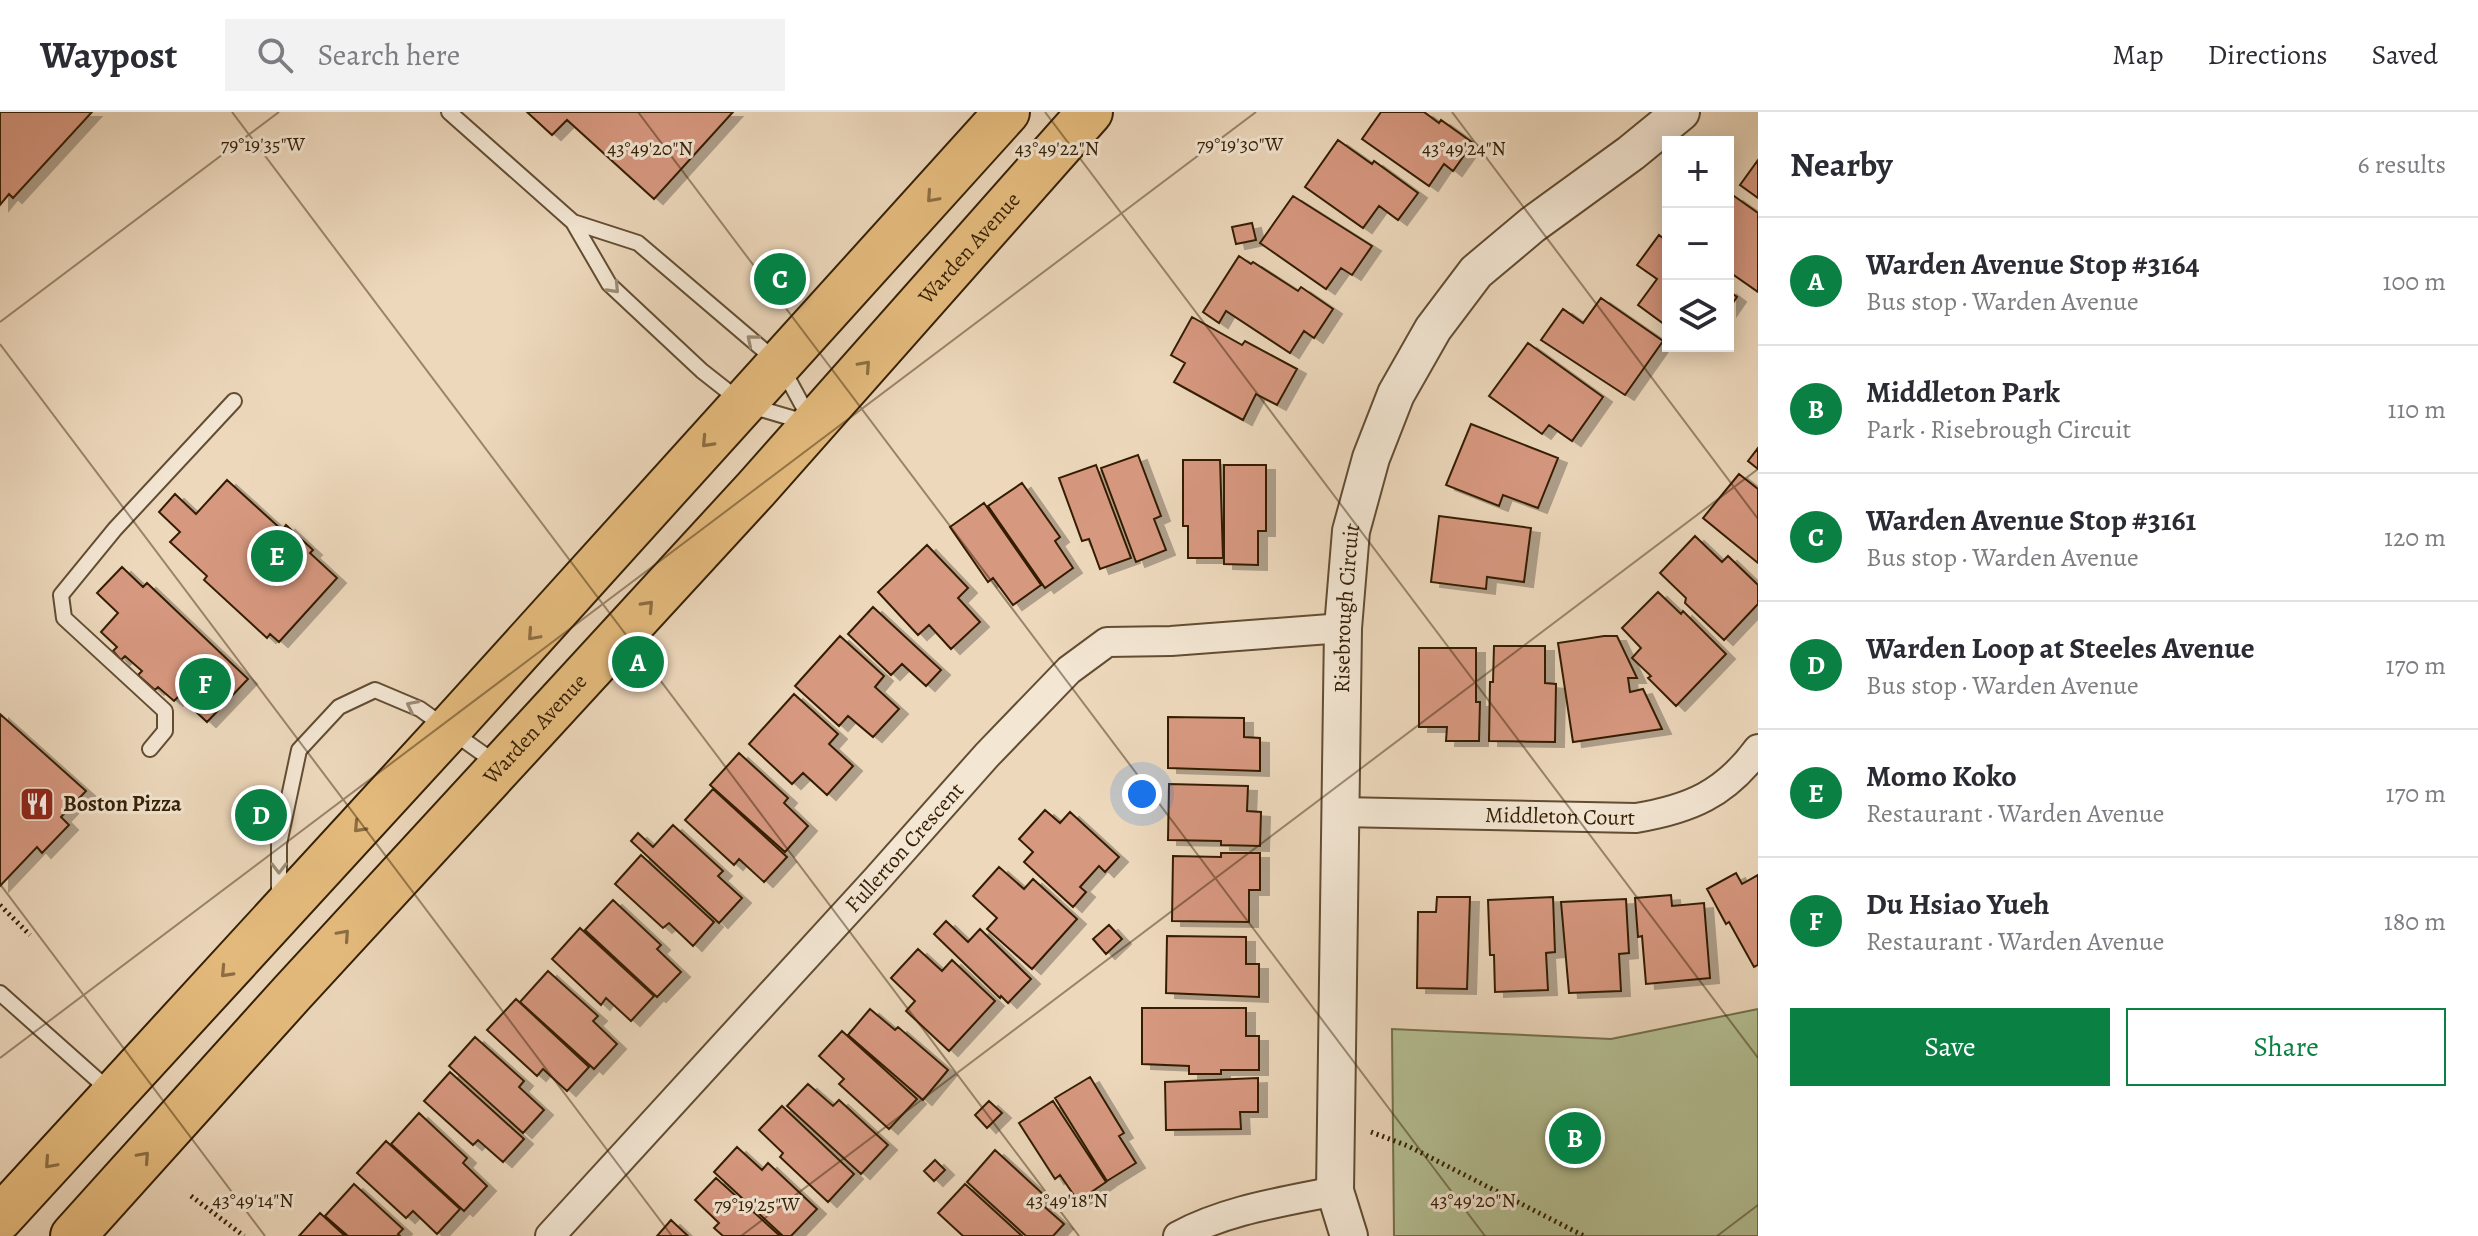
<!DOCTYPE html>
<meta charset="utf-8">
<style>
:root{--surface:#fff;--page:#f2f2f3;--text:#2b2b33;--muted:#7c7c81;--line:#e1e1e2;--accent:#0b8043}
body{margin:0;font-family:Alegreya,serif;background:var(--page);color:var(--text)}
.controls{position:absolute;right:24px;top:24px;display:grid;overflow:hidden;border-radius:0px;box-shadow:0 4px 20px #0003}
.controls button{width:72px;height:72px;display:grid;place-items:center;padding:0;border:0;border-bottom:2px solid var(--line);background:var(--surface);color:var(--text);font:40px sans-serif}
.you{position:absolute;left:1142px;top:682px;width:28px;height:28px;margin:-20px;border:6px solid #fff;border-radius:50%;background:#1a73e8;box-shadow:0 0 0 12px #1a73e833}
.badge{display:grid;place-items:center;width:52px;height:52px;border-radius:50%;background:var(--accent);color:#fff;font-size:26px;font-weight:700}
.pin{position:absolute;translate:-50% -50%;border:4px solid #fff;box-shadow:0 2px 8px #0006}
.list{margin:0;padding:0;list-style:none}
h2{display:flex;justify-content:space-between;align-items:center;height:104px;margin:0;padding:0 32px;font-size:34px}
h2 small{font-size:26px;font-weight:400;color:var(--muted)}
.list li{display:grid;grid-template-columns:52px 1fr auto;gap:24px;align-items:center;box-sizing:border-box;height:128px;padding:0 32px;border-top:2px solid var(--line)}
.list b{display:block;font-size:30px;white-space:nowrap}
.list p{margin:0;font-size:26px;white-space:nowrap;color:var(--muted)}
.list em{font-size:26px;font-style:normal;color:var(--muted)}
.actions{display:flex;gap:16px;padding:24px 32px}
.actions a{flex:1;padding:18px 0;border:2px solid var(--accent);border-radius:0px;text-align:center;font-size:28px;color:var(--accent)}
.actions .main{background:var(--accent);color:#fff}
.icon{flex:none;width:44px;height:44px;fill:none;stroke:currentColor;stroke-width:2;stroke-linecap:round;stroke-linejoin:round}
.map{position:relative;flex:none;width:1758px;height:1124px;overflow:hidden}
header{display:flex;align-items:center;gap:48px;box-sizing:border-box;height:112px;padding:0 40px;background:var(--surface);border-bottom:2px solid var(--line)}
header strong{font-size:38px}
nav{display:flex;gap:44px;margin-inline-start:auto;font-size:28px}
.search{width:560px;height:72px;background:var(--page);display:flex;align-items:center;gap:20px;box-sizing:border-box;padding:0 28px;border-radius:0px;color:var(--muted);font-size:30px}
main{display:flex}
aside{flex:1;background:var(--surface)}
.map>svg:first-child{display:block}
.green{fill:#b4c094;stroke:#74704c;stroke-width:2}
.building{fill:#d79880;stroke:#341f05;stroke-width:2;filter:url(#shadow)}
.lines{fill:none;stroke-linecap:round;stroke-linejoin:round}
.service-casing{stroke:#624d33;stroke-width:18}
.minor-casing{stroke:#624d33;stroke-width:32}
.tertiary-casing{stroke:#624d33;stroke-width:40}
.primary-casing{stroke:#341f05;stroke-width:48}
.path{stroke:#341f05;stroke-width:5;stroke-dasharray:2 4;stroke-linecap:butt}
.service{stroke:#f3e6d3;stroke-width:14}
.minor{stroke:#f3e6d3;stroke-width:28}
.tertiary{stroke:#f3e6d3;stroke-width:36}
.primary{stroke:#e6bc7e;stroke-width:44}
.oneway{stroke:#8d6e42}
.oneway2{stroke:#9d8c76}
.ticks{fill:none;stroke:#341f05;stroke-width:2;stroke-opacity:0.45}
.labels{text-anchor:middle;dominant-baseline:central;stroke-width:6;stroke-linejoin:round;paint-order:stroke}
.street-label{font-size:22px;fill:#341f05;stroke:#f3e6d3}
.poi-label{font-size:22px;font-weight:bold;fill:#341f05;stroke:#f3e6d3;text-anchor:start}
.ticks-label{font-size:20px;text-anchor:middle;fill:#341f05;stroke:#f3e6d3;stroke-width:6;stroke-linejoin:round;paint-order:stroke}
</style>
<header>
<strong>Waypost</strong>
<div class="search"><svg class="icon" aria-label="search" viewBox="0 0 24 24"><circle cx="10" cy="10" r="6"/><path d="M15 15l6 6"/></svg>Search here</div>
<nav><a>Map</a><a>Directions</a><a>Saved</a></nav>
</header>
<main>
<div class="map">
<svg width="1758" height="1124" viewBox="0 0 1758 1124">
<defs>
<filter id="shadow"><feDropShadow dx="9" dy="5" stdDeviation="0" flood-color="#0004"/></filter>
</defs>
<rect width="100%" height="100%" fill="#edd8bc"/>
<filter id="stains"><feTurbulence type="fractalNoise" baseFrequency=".0025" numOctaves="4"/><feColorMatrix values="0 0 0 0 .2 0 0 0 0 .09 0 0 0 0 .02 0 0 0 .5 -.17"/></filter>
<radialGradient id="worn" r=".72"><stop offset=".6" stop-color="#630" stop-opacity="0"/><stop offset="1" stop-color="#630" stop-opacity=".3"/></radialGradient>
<path class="green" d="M 1758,897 L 1758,1124 L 1394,1124 L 1392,917 L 1611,927 Z"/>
<path class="building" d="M 0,0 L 92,0 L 13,86 L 9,82 L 0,93 Z
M 527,0 L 733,0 L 654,87 L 567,8 L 552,23 Z
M 1381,0 L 1424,0 L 1439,11 L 1441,8 L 1473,31 L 1453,59 L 1444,52 L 1429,74 L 1362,27 Z
M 1338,28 L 1372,52 L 1374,49 L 1418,81 L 1398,108 L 1379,94 L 1363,116 L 1305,75 Z
M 1758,48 L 1758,86 L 1740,73 Z
M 1293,84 L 1372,134 L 1352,163 L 1341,156 L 1326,177 L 1260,131 Z
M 1734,84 L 1758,101 L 1758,180 L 1728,159 L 1728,93 Z
M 1252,111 L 1256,128 L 1236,132 L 1232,115 Z
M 1659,123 L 1668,130 L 1668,215 L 1638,193 L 1657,167 L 1637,153 Z
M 1239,144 L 1251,152 L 1253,150 L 1298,179 L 1301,175 L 1333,197 L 1314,226 L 1304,219 L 1290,241 L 1226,199 L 1219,211 L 1203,200 Z
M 1728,178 L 1737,185 L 1728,198 Z
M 1601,186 L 1663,229 L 1625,283 L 1541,228 L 1563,197 L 1583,211 Z
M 1192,205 L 1242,233 L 1245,229 L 1297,257 L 1277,293 L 1256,282 L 1243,308 L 1174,270 L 1185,251 L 1171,243 Z
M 1528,231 L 1603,285 L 1572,329 L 1549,313 L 1542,322 L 1489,284 Z
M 1471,312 L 1558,346 L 1538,396 L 1503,383 L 1499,394 L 1446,373 Z
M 1758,336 L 1758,357 L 1748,349 Z
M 1138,343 L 1161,404 L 1154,407 L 1166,438 L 1136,450 L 1101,356 Z
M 1183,348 L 1220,348 L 1223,446 L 1188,446 L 1188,414 L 1183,414 Z
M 1096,353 L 1131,446 L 1100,457 L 1089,427 L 1082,429 L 1059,366 Z
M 1224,353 L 1266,353 L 1266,419 L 1258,419 L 1258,453 L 1224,452 Z
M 1739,362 L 1758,377 L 1758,451 L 1703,406 Z
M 227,368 L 282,418 L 286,413 L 313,438 L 310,441 L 337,466 L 279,530 L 270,522 L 267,526 L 204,468 L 207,464 L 170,430 L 180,420 L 159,400 L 175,382 L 196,402 Z
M 1022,371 L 1060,425 L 1055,429 L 1073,456 L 1045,476 L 988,394 Z
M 984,391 L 1041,473 L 1013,493 L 993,466 L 988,470 L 950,415 Z
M 1439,404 L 1531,416 L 1524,470 L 1487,465 L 1486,477 L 1431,470 Z
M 1695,424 L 1722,450 L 1728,444 L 1758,473 L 1758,492 L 1724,528 L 1685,491 L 1686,486 L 1660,461 Z
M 927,433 L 968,476 L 958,486 L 980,510 L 951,537 L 929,513 L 918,523 L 878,480 Z
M 122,455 L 143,475 L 147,471 L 248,567 L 207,610 L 179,584 L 174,589 L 158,575 L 155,578 L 138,563 L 142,559 L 125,544 L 121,548 L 113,539 L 117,535 L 101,520 L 118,501 L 97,481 Z
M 1658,480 L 1681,502 L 1683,499 L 1726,542 L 1676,594 L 1648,566 L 1651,564 L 1632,546 L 1641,536 L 1622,516 Z
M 873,495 L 941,558 L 926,574 L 902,552 L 891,563 L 848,522 Z
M 840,524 L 884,564 L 875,575 L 899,597 L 873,625 L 848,604 L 839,614 L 795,574 Z
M 1604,524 L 1617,524 L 1637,566 L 1628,566 L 1630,580 L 1643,577 L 1662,617 L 1573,630 L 1558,531 Z
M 1494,534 L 1545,534 L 1545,571 L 1556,572 L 1555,630 L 1489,629 L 1490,570 L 1493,570 Z
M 1419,536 L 1476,536 L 1476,590 L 1480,590 L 1479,629 L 1446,629 L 1447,615 L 1419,615 Z
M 794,582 L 838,622 L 829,632 L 853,654 L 827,683 L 803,661 L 792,672 L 749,632 Z
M 0,602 L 86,679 L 61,705 L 69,713 L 42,741 L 37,735 L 0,774 Z
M 1168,605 L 1244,606 L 1244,625 L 1260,626 L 1260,659 L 1168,656 Z
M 739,641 L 788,686 L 784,691 L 808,714 L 785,740 L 710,673 Z
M 1169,672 L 1248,674 L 1247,699 L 1261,700 L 1260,734 L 1221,733 L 1221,729 L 1168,728 Z
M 713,677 L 787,745 L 764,770 L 739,747 L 734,753 L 685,708 Z
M 1045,698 L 1060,711 L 1070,700 L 1119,745 L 1105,760 L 1099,754 L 1080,775 L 1086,780 L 1073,795 L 1024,750 L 1033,740 L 1019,727 Z
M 673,713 L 723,759 L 718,764 L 742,786 L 719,811 L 631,729 L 638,721 L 653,735 Z
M 1221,741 L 1260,741 L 1260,778 L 1249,778 L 1249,810 L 1172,809 L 1173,744 L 1221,745 Z
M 641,743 L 714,810 L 693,834 L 669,811 L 663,816 L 615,772 Z
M 999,755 L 1024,777 L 1033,767 L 1077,807 L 1032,857 L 987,817 L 997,806 L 973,784 Z
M 1736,761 L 1742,772 L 1758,763 L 1758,853 L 1754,855 L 1729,810 L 1726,812 L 1707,777 Z
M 1671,783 L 1672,794 L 1704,791 L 1710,866 L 1646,872 L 1642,824 L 1638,825 L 1635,786 Z
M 1437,785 L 1470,785 L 1467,877 L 1417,876 L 1418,800 L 1436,800 Z
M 1553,785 L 1555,840 L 1546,841 L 1548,878 L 1495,880 L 1494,843 L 1490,843 L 1488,788 Z
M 1626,787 L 1629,841 L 1619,842 L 1621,879 L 1569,881 L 1561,790 Z
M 613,788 L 661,833 L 657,837 L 681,860 L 657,885 L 585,818 Z
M 946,809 L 968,830 L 980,817 L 1031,867 L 1008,891 L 1001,884 L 1000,886 L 934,822 Z
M 1109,813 L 1122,827 L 1106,842 L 1093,827 Z
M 580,816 L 654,884 L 631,909 L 606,886 L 601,893 L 552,847 Z
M 1167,824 L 1246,825 L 1246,852 L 1259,852 L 1259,885 L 1166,881 Z
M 918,837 L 942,859 L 952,848 L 995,889 L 949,939 L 906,899 L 915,889 L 891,866 Z
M 548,859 L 598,904 L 593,909 L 617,932 L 594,957 L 520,890 Z
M 516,887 L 589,955 L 567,979 L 543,957 L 537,964 L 487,918 Z
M 1142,896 L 1246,896 L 1246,924 L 1259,924 L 1259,958 L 1221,958 L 1221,962 L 1189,962 L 1189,954 L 1142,952 Z
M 870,897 L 895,918 L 898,915 L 948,958 L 923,988 L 848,923 Z
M 842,919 L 917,987 L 889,1017 L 839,972 L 844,967 L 819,944 Z
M 475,925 L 524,969 L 519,975 L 544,998 L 523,1021 L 449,954 Z
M 450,960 L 524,1027 L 503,1050 L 478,1028 L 473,1033 L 424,989 Z
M 1090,965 L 1124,1021 L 1119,1024 L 1136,1051 L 1107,1069 L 1055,986 Z
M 1258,966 L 1258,1000 L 1240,1000 L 1241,1017 L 1166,1018 L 1165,970 Z
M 808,972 L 833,994 L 839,988 L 888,1033 L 861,1062 L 787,994 Z
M 989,989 L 1002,1001 L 987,1016 L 975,1003 Z
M 1053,989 L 1106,1070 L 1078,1089 L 1060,1063 L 1055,1067 L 1019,1011 Z
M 782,994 L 854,1062 L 828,1090 L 780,1045 L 783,1041 L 759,1018 Z
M 419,1001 L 467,1046 L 463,1051 L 487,1074 L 464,1099 L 391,1032 Z
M 386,1029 L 460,1097 L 437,1122 L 413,1099 L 406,1106 L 357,1061 Z
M 737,1035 L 762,1058 L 768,1051 L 817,1097 L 791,1124 L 783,1124 L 714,1060 Z
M 995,1038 L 1045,1084 L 1039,1090 L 1064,1112 L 1053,1124 L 1026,1124 L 967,1070 Z
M 935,1048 L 945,1058 L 934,1069 L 924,1059 Z
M 716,1066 L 780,1124 L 723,1124 L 714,1116 L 719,1111 L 695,1088 Z
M 354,1072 L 403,1117 L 398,1122 L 400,1124 L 348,1124 L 325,1104 Z
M 965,1072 L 1022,1124 L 963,1124 L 938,1101 Z
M 320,1101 L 345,1124 L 299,1124 Z
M 671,1108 L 688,1124 L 657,1124 Z"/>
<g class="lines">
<g class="service-casing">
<path id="service" d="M 449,0 L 573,110 L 609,172 L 702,259 L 744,292 L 805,310
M 573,110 L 638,131 L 780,252 L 811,309
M 150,637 L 165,619 L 165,599 L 64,506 L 61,483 L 115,417 L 234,289
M 279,786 L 279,732 L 299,638 L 339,595 L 375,578 L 420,597 L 496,651
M 0,881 L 110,979"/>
</g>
<g class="minor-casing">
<g id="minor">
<path id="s1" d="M 1340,700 L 1636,706 C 1690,697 1725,682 1758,637"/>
<path id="s2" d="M 550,1124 L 876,768 L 987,643 L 1069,558 L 1107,530 L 1171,529 L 1343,516"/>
<path d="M 1178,1124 C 1226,1098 1282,1090 1335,1079"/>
</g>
</g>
<g class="tertiary-casing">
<g id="tertiary">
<path id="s3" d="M 1349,1124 L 1335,1079 L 1343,516 L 1351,419 L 1371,346 L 1396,282 L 1433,217 L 1476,160 L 1532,113 L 1631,41 L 1681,0"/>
</g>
</g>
<g class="primary-casing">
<g id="primary">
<path d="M 0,1106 L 448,618 L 1007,0"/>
<path id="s4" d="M 73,1124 L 292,881 L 756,377 L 1090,0"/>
</g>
</g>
<path class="path" d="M 0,793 L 30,823
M 1371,1020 L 1408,1034 L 1584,1124
M 191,1084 L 244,1124"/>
<use href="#service" class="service"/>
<use href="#minor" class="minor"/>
<use href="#tertiary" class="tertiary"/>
<use href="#primary" class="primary"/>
</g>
<defs><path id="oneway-chevron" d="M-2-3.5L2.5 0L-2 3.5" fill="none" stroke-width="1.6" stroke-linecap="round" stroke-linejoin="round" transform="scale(2)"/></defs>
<g class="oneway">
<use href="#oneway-chevron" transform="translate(932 85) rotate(132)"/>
<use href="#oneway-chevron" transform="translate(865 254) rotate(-48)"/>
<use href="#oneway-chevron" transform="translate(707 330) rotate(133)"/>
<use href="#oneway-chevron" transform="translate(648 494) rotate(-47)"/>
<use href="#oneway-chevron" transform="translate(533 523) rotate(132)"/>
<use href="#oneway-chevron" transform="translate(359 715) rotate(133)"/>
<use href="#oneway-chevron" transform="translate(344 823) rotate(-48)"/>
<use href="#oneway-chevron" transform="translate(226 860) rotate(133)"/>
<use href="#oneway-chevron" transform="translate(144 1045) rotate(-48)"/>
<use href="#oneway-chevron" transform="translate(50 1051) rotate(132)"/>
</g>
<g class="oneway2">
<use href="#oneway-chevron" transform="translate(614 176) rotate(47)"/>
<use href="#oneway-chevron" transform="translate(752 228) rotate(-140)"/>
<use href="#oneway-chevron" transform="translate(412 594) rotate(-153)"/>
<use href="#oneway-chevron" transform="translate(279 756) rotate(90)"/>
</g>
<path class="ticks" d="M 232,0 L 1079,1124M 638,0 L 1485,1124M 1045,0 L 1758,946M 1452,0 L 1758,407M 0,210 L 279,0M 0,232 L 672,1124M 0,772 L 265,1124M 0,946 L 1256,0M 741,1124 L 1758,357M 1717,1124 L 1758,1093"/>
<defs>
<g id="restaurant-square" transform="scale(1.8)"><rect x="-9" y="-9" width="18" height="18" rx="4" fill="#8f2418" stroke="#f3e6d3"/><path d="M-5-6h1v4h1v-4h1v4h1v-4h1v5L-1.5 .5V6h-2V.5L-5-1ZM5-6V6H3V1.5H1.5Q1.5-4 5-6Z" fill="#fff"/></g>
</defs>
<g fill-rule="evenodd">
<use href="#restaurant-square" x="37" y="692"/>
</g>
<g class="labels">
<g class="street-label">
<text stroke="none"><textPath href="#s4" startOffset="1334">Warden Avenue</textPath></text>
<text stroke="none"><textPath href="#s3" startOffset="630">Risebrough Circuit</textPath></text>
<text stroke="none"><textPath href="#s4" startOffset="686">Warden Avenue</textPath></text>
<text stroke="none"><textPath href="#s1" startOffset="220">Middleton Court</textPath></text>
<text stroke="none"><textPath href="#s2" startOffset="526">Fullerton Crescent</textPath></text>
</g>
<g class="poi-label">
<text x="63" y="692">Boston Pizza</text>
</g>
</g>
<g class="ticks-label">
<text x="263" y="39">79°19'35"W</text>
<text x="1240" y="39">79°19'30"W</text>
<text x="650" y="43">43°49'20"N</text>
<text x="1057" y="43">43°49'22"N</text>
<text x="1464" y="43">43°49'24"N</text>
<text x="253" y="1095">43°49'14"N</text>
<text x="1067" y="1095">43°49'18"N</text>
<text x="1473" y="1095">43°49'20"N</text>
<text x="757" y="1099">79°19'25"W</text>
</g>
<rect width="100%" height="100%" filter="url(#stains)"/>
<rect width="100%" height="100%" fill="url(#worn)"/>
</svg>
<div class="controls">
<button>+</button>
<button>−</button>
<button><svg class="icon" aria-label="layers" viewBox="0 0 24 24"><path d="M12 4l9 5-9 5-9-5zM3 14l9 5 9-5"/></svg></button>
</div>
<div class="you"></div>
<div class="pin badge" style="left:638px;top:550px">A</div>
<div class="pin badge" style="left:1575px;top:1026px">B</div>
<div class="pin badge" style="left:780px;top:167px">C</div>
<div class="pin badge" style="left:261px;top:703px">D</div>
<div class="pin badge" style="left:277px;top:444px">E</div>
<div class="pin badge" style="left:205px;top:572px">F</div>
</div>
<aside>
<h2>Nearby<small>6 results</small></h2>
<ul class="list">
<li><span class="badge">A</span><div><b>Warden Avenue Stop #3164</b><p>Bus stop · Warden Avenue</p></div><em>100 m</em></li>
<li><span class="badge">B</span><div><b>Middleton Park</b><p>Park · Risebrough Circuit</p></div><em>110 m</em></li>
<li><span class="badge">C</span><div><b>Warden Avenue Stop #3161</b><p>Bus stop · Warden Avenue</p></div><em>120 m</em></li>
<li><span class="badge">D</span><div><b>Warden Loop at Steeles Avenue</b><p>Bus stop · Warden Avenue</p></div><em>170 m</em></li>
<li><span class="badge">E</span><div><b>Momo Koko</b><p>Restaurant · Warden Avenue</p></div><em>170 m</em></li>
<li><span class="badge">F</span><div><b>Du Hsiao Yueh</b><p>Restaurant · Warden Avenue</p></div><em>180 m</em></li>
</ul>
<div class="actions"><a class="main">Save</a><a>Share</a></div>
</aside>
</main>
